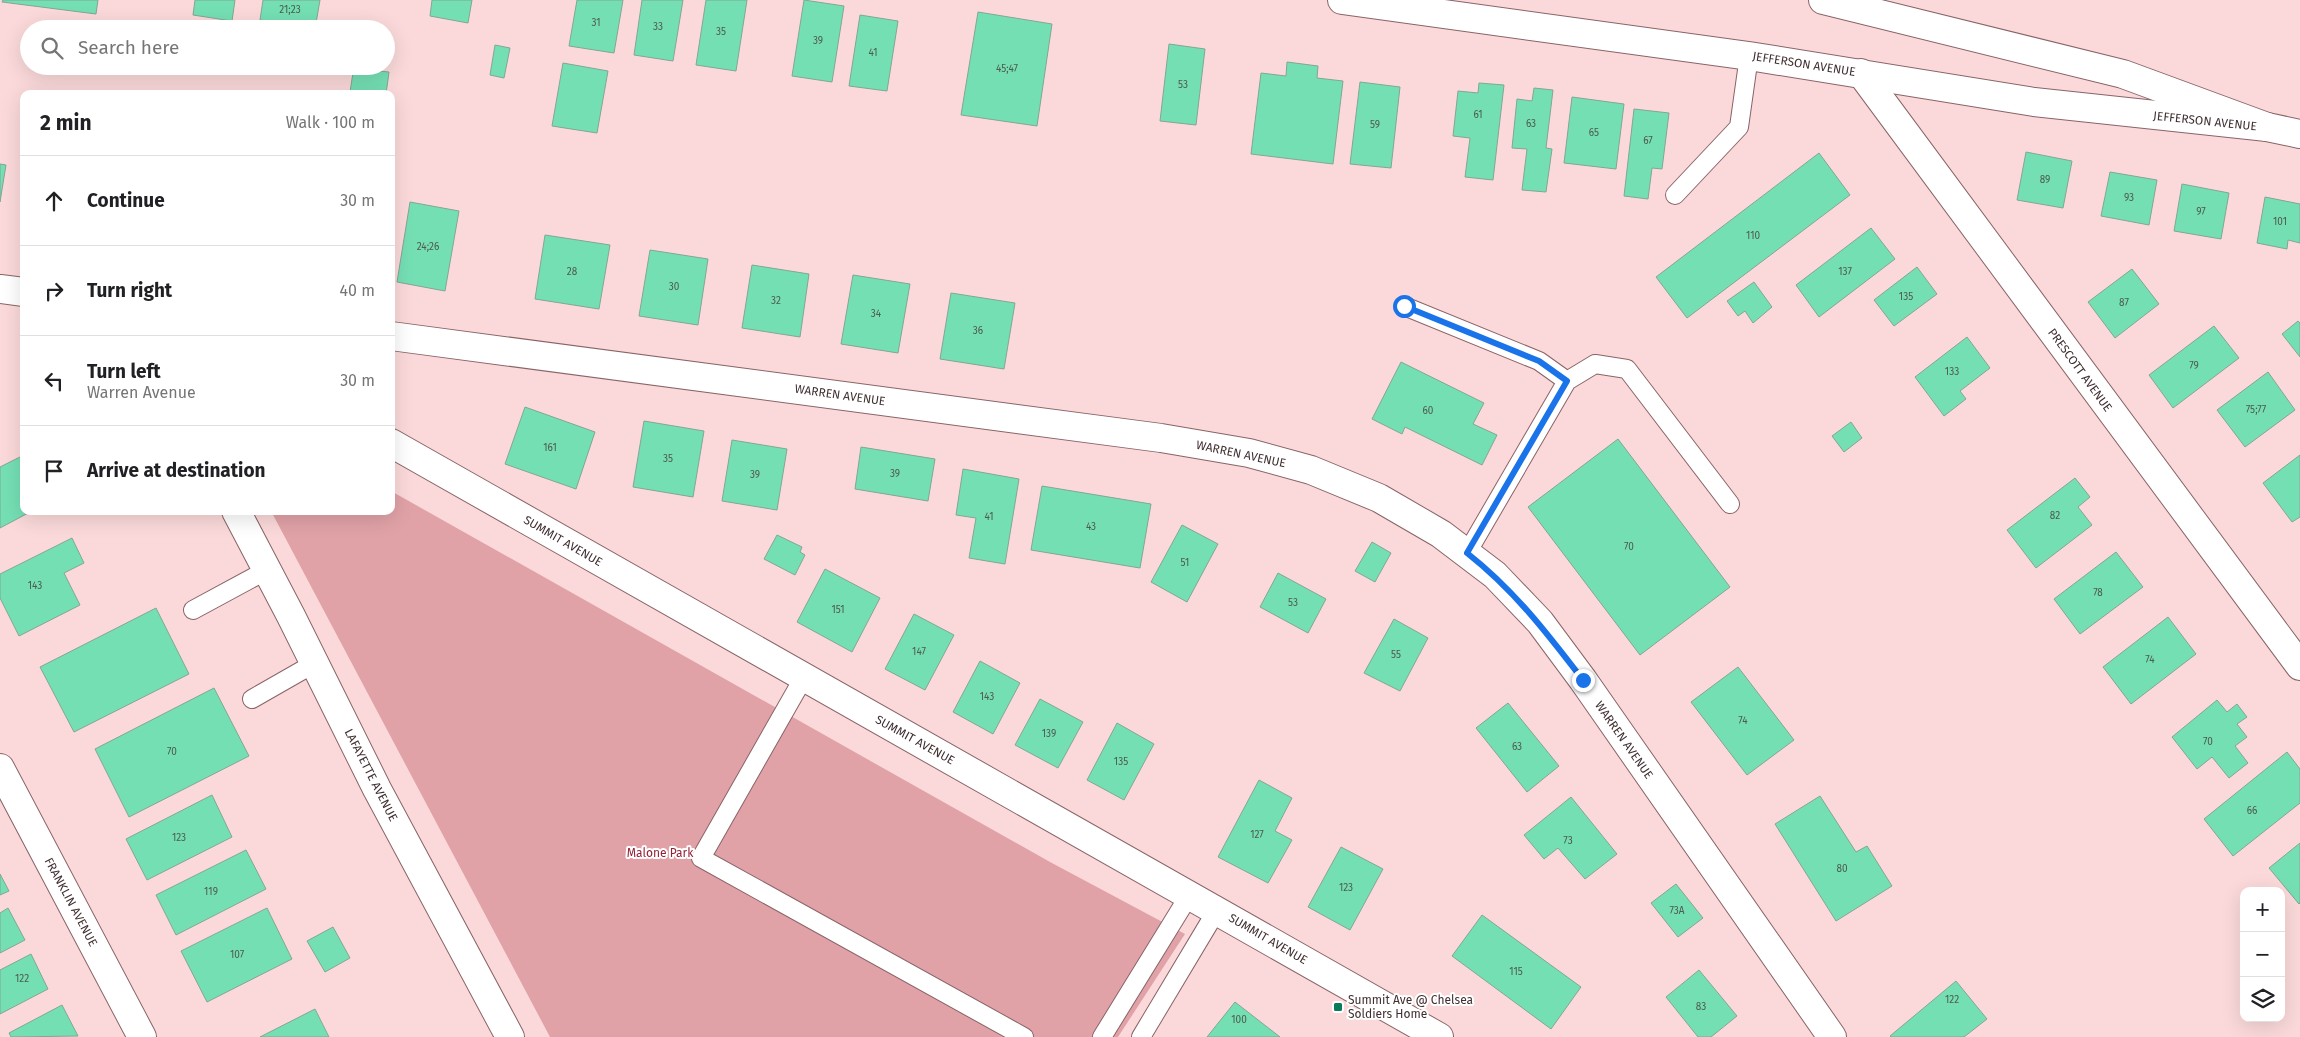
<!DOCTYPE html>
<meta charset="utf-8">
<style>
:root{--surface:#fff;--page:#f6f6f6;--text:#202124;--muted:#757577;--line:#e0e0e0}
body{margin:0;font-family:"Fira Sans",sans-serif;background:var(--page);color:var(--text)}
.controls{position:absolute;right:15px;bottom:15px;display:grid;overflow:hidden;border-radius:10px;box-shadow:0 5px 20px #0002}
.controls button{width:45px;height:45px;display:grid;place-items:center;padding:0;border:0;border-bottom:1px solid var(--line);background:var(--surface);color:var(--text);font:25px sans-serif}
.stop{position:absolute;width:15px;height:15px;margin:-11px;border:4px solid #1a73e8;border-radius:50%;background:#fff}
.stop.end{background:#1a73e8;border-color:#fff;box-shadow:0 1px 5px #0008}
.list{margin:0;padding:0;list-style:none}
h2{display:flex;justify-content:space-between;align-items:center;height:65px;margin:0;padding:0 20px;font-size:21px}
h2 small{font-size:16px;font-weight:400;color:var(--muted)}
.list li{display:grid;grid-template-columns:32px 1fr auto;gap:15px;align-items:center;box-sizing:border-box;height:90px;padding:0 20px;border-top:1px solid var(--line)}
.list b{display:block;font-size:19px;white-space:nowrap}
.list p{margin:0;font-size:16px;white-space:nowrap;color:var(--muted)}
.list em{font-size:16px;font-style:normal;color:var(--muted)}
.icon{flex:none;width:28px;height:28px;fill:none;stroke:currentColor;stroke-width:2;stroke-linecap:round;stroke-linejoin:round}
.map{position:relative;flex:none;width:2300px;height:1037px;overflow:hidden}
.search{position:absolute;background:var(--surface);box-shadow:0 5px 20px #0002;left:20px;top:20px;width:375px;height:55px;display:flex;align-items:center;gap:12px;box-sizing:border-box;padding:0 18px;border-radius:28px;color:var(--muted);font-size:19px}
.panel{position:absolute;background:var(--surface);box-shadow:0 5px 20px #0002;left:20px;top:90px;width:375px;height:425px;border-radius:10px}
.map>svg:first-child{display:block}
.green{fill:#e0a2a7}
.building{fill:#75dfb4;stroke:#81a695}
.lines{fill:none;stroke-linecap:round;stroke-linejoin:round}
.service-casing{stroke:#896467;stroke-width:20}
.minor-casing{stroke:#896467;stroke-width:30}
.tertiary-casing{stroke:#896467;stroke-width:30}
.motorway-casing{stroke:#896467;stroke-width:30}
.service{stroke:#fff;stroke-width:18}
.minor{stroke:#fff;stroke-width:28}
.tertiary{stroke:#fff;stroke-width:28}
.motorway{stroke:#fff;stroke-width:28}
.route{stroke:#1a73e8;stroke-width:6}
.poi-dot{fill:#067c5a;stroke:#fff;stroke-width:2}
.labels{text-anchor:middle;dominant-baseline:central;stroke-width:4;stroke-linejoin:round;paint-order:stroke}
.number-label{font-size:10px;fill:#4d5b51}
.street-label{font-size:12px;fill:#402f30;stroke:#fff}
.park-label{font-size:12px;fill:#922239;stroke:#fff}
.poi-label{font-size:12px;fill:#402f30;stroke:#fff;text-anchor:start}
</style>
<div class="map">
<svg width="2300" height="1037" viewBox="0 0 2300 1037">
<rect width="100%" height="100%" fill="#fbd9da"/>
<path class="green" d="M 391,491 L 1050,862 L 1185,934 L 1118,1037 L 550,1037 L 271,511 L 391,511 Z"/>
<path class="building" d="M 3,0 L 98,0 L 96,14 L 2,2 Z
M 195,0 L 235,0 L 232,21 L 193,15 Z
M 263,0 L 320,0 L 315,29 L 260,20 Z
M 432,0 L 472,0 L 468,23 L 430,16 Z
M 577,0 L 623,0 L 614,53 L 569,46 Z
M 642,0 L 683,0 L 673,61 L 634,55 Z
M 706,0 L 747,0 L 736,71 L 696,65 Z
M 804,0 L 844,6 L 832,82 L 792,76 Z
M 978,12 L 1052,24 L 1037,126 L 961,115 Z
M 860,15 L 898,21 L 887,91 L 849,86 Z
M 1169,44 L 1205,49 L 1196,125 L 1160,121 Z
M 495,45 L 510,48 L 504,78 L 490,75 Z
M 1287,62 L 1318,66 L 1317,78 L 1343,81 L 1333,164 L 1251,154 L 1261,73 L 1286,76 Z
M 563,63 L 608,71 L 597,133 L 552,126 Z
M 354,66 L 380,66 L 379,71 L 389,72 L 386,94 L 350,92 Z
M 1360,82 L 1400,87 L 1391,168 L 1350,164 Z
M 1479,83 L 1504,85 L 1493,180 L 1465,177 L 1470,138 L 1453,136 L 1458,91 L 1478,93 Z
M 1534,88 L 1553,90 L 1546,148 L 1552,149 L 1546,192 L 1522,190 L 1527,149 L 1512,148 L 1517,99 L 1532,101 Z
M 1572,97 L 1624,104 L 1616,169 L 1564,163 Z
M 1634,109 L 1669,113 L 1662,169 L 1652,168 L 1648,199 L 1624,196 Z
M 2026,152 L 2072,161 L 2063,208 L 2017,200 Z
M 1819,153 L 1850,195 L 1687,318 L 1656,277 Z
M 0,164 L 6,165 L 0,202 Z
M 2110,172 L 2157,180 L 2149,225 L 2101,216 Z
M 2182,184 L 2229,193 L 2221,239 L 2174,231 Z
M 2265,197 L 2300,204 L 2300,243 L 2288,240 L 2287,249 L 2257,243 Z
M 410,202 L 459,211 L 445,291 L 397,282 Z
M 1871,228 L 1895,259 L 1819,317 L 1796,285 Z
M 545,235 L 610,245 L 599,309 L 535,299 Z
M 650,250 L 708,259 L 698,325 L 639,316 Z
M 752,265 L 809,274 L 800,337 L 742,328 Z
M 1917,267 L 1937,294 L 1894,326 L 1874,300 Z
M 2132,269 L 2159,304 L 2115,338 L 2088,302 Z
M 853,275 L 910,284 L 898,353 L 841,344 Z
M 1754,282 L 1772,307 L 1753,323 L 1745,311 L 1738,316 L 1727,301 Z
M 951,293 L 1015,303 L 1004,369 L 940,359 Z
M 2298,321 L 2300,323 L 2300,357 L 2282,334 Z
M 2214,326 L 2239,358 L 2173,408 L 2149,375 Z
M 1967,337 L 1990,368 L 1960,391 L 1966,399 L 1944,416 L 1915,377 Z
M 1401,362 L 1484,403 L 1473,424 L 1497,435 L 1482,465 L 1405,427 L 1402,434 L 1372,419 Z
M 2268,372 L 2295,410 L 2245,447 L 2217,410 Z
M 525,407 L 595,432 L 576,489 L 505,464 Z
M 644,421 L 704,431 L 693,497 L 633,487 Z
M 1851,422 L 1862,438 L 1844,452 L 1832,436 Z
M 1618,439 L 1730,587 L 1640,655 L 1528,507 Z
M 732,440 L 787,449 L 777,510 L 722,501 Z
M 861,447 L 935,459 L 928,501 L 855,489 Z
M 24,455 L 24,511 L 32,511 L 0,528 L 0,467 Z
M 2300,455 L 2300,517 L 2292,522 L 2263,483 Z
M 963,469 L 1019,479 L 1005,564 L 969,558 L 976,518 L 956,515 Z
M 2075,478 L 2090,497 L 2078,507 L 2092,525 L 2036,568 L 2007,530 Z
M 1042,486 L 1151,504 L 1140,568 L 1031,550 Z
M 1182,525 L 1218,544 L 1187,602 L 1151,582 Z
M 777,535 L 802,547 L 800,552 L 805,555 L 795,575 L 764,559 Z
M 72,538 L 84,563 L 64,573 L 80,605 L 19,636 L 0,598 L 0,574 Z
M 1372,542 L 1391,553 L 1375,582 L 1355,571 Z
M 2116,552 L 2143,587 L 2080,634 L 2054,599 Z
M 825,569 L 880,598 L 852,652 L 797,622 Z
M 1278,573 L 1326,599 L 1308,633 L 1260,607 Z
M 156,608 L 189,674 L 74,732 L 40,667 Z
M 914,614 L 954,635 L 925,690 L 885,669 Z
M 2168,617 L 2196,654 L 2131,704 L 2103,667 Z
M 1394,619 L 1428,638 L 1400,691 L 1364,673 Z
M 980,661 L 1020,683 L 993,734 L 953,712 Z
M 1738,667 L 1794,740 L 1747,775 L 1691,702 Z
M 214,688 L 249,756 L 129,817 L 95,749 Z
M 1040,699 L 1083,722 L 1058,768 L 1015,745 Z
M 2217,700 L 2227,712 L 2237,704 L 2247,717 L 2237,724 L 2247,737 L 2235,746 L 2248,763 L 2229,778 L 2212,757 L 2197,769 L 2172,737 Z
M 1508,703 L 1559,766 L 1527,792 L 1476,728 Z
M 1117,723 L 1154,744 L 1124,800 L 1087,780 Z
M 2287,752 L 2300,769 L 2300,803 L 2233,856 L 2204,819 Z
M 1259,780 L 1292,798 L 1275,831 L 1292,840 L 1268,883 L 1218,857 Z
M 212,795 L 232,837 L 147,880 L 126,839 Z
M 1820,796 L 1856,852 L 1867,846 L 1892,886 L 1836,921 L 1775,824 Z
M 1571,797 L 1617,854 L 1585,879 L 1558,848 L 1544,859 L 1524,835 Z
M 2300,843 L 2300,903 L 2299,904 L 2269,868 Z
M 1341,847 L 1383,869 L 1350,930 L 1308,907 Z
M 246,850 L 266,889 L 176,935 L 156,895 Z
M 0,874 L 9,891 L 0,895 Z
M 1676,884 L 1703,918 L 1678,937 L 1651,903 Z
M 8,908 L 25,940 L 0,953 L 0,913 Z
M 267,908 L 292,959 L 207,1002 L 181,951 Z
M 1482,915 L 1581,987 L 1551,1029 L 1452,956 Z
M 333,927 L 350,958 L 325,972 L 307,941 Z
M 31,954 L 48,989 L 0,1014 L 0,970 Z
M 1699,970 L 1737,1016 L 1711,1037 L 1698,1037 L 1666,997 Z
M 1956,981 L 1987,1019 L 1964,1037 L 1891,1037 L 1890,1036 Z
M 1235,1002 L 1280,1037 L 1207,1037 Z
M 62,1005 L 78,1036 L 11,1037 L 9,1033 Z
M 315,1009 L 329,1037 L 260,1037 Z"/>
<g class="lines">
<g class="service-casing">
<path id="service" d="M 1675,195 L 1739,127 L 1749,56
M 1404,306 L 1539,361 L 1567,381
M 1467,553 L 1567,381 L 1595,364 L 1627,369 L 1730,504
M 193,610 L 267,570
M 804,677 L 701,858 L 1024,1037
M 252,699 L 315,663
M 1102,1037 L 1190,894
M 1141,1037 L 1217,910"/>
</g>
<g class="minor-casing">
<path id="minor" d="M 1861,73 L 2300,666
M 391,336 L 1161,438 L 1249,453 L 1311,470 L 1379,498 L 1441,534 L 1495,575 L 1540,622 L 1583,680 L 1832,1037
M 236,511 L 291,616 L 377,789 L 510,1037
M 0,768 L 142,1037"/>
</g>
<g class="tertiary-casing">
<path id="tertiary" d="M 1342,0 L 1749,56 L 2034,102 L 2267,127 L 2300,134
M 0,289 L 24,292
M 391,443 L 1439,1037"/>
</g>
<g class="motorway-casing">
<path id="motorway" d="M 1823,0 L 2123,74 L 2267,127"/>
</g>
<use href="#service" class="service"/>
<use href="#minor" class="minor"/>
<use href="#tertiary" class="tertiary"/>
<use href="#motorway" class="motorway"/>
</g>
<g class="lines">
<path class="route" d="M 1404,306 L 1539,361 L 1567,381 L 1467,553 C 1514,590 1547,633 1583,680"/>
</g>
<rect class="poi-dot" x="1333" y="1002" width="10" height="10" rx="2.5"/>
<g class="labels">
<g class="number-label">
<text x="290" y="10">21;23</text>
<text x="596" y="23">31</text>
<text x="658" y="27">33</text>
<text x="721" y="32">35</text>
<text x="818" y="41">39</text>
<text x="873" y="53">41</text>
<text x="1007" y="69">45;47</text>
<text x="1183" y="85">53</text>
<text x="1478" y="115">61</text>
<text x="1531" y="124">63</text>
<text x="1375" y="125">59</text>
<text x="1594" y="133">65</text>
<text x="1648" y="141">67</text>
<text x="2045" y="180">89</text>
<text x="2129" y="198">93</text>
<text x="2201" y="212">97</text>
<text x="2280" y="222">101</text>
<text x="1753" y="236">110</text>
<text x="428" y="247">24;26</text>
<text x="572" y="272">28</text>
<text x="1845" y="272">137</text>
<text x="674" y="287">30</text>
<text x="1906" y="297">135</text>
<text x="776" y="301">32</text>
<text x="2124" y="303">87</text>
<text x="876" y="314">34</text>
<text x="978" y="331">36</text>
<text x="2194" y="366">79</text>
<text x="1952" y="372">133</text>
<text x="2256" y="410">75;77</text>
<text x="1428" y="411">60</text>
<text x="550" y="448">161</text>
<text x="668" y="459">35</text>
<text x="895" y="474">39</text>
<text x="755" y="475">39</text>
<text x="2055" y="516">82</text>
<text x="989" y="517">41</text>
<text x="1091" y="527">43</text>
<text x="1629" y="547">70</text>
<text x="1185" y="563">51</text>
<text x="35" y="586">143</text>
<text x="2098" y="593">78</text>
<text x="1293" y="603">53</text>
<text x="838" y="610">151</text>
<text x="919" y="652">147</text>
<text x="1396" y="655">55</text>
<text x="2150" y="660">74</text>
<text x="987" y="697">143</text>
<text x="1743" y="721">74</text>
<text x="1049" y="734">139</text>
<text x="2208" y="742">70</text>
<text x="1517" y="747">63</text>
<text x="172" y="752">70</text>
<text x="1121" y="762">135</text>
<text x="2252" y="811">66</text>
<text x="1257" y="835">127</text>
<text x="179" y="838">123</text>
<text x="1568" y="841">73</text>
<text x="1842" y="869">80</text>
<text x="1346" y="888">123</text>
<text x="211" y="892">119</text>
<text x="1677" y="911">73A</text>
<text x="237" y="955">107</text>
<text x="1516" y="972">115</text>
<text x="22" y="979">122</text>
<text x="1952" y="1000">122</text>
<text x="1701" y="1007">83</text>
<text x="1239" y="1020">100</text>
</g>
<g class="street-label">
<text transform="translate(1804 64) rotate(9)">JEFFERSON AVENUE</text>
<text transform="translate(2205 121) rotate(6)">JEFFERSON AVENUE</text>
<text transform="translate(2080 370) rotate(54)">PRESCOTT AVENUE</text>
<text transform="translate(840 395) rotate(8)">WARREN AVENUE</text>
<text transform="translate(1241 454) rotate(12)">WARREN AVENUE</text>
<text transform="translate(563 541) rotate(30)">SUMMIT AVENUE</text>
<text transform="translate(915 740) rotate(29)">SUMMIT AVENUE</text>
<text transform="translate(1624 740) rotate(55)">WARREN AVENUE</text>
<text transform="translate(371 775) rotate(63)">LAFAYETTE AVENUE</text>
<text transform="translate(71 902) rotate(62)">FRANKLIN AVENUE</text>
<text transform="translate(1268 939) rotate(30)">SUMMIT AVENUE</text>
</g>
<g class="park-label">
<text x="660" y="853">Malone Park</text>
</g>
<g class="poi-label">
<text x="1348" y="1000">Summit Ave @ Chelsea<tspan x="1348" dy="14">Soldiers Home</tspan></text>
</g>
</g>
</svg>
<div class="controls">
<button>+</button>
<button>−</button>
<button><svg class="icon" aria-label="layers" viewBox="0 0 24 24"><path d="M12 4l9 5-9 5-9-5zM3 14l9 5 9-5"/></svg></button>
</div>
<div class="stop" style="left:1404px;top:306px"></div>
<div class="stop end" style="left:1583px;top:680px"></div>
<div class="search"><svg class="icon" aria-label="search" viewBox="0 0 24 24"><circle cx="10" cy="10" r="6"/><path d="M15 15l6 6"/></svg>Search here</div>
<section class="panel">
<h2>2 min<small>Walk · 100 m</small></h2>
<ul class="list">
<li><svg class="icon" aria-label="ahead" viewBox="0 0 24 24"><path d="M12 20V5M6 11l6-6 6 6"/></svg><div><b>Continue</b></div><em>30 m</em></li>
<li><svg class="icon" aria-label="right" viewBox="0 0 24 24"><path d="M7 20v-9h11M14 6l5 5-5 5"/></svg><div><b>Turn right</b></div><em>40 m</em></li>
<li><svg class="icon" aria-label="left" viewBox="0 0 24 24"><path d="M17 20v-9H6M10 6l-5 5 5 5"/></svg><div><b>Turn left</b><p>Warren Avenue</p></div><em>30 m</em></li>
<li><svg class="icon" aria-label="arrive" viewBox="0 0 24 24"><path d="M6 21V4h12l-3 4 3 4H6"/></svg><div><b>Arrive at destination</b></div></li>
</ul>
</section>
</div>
